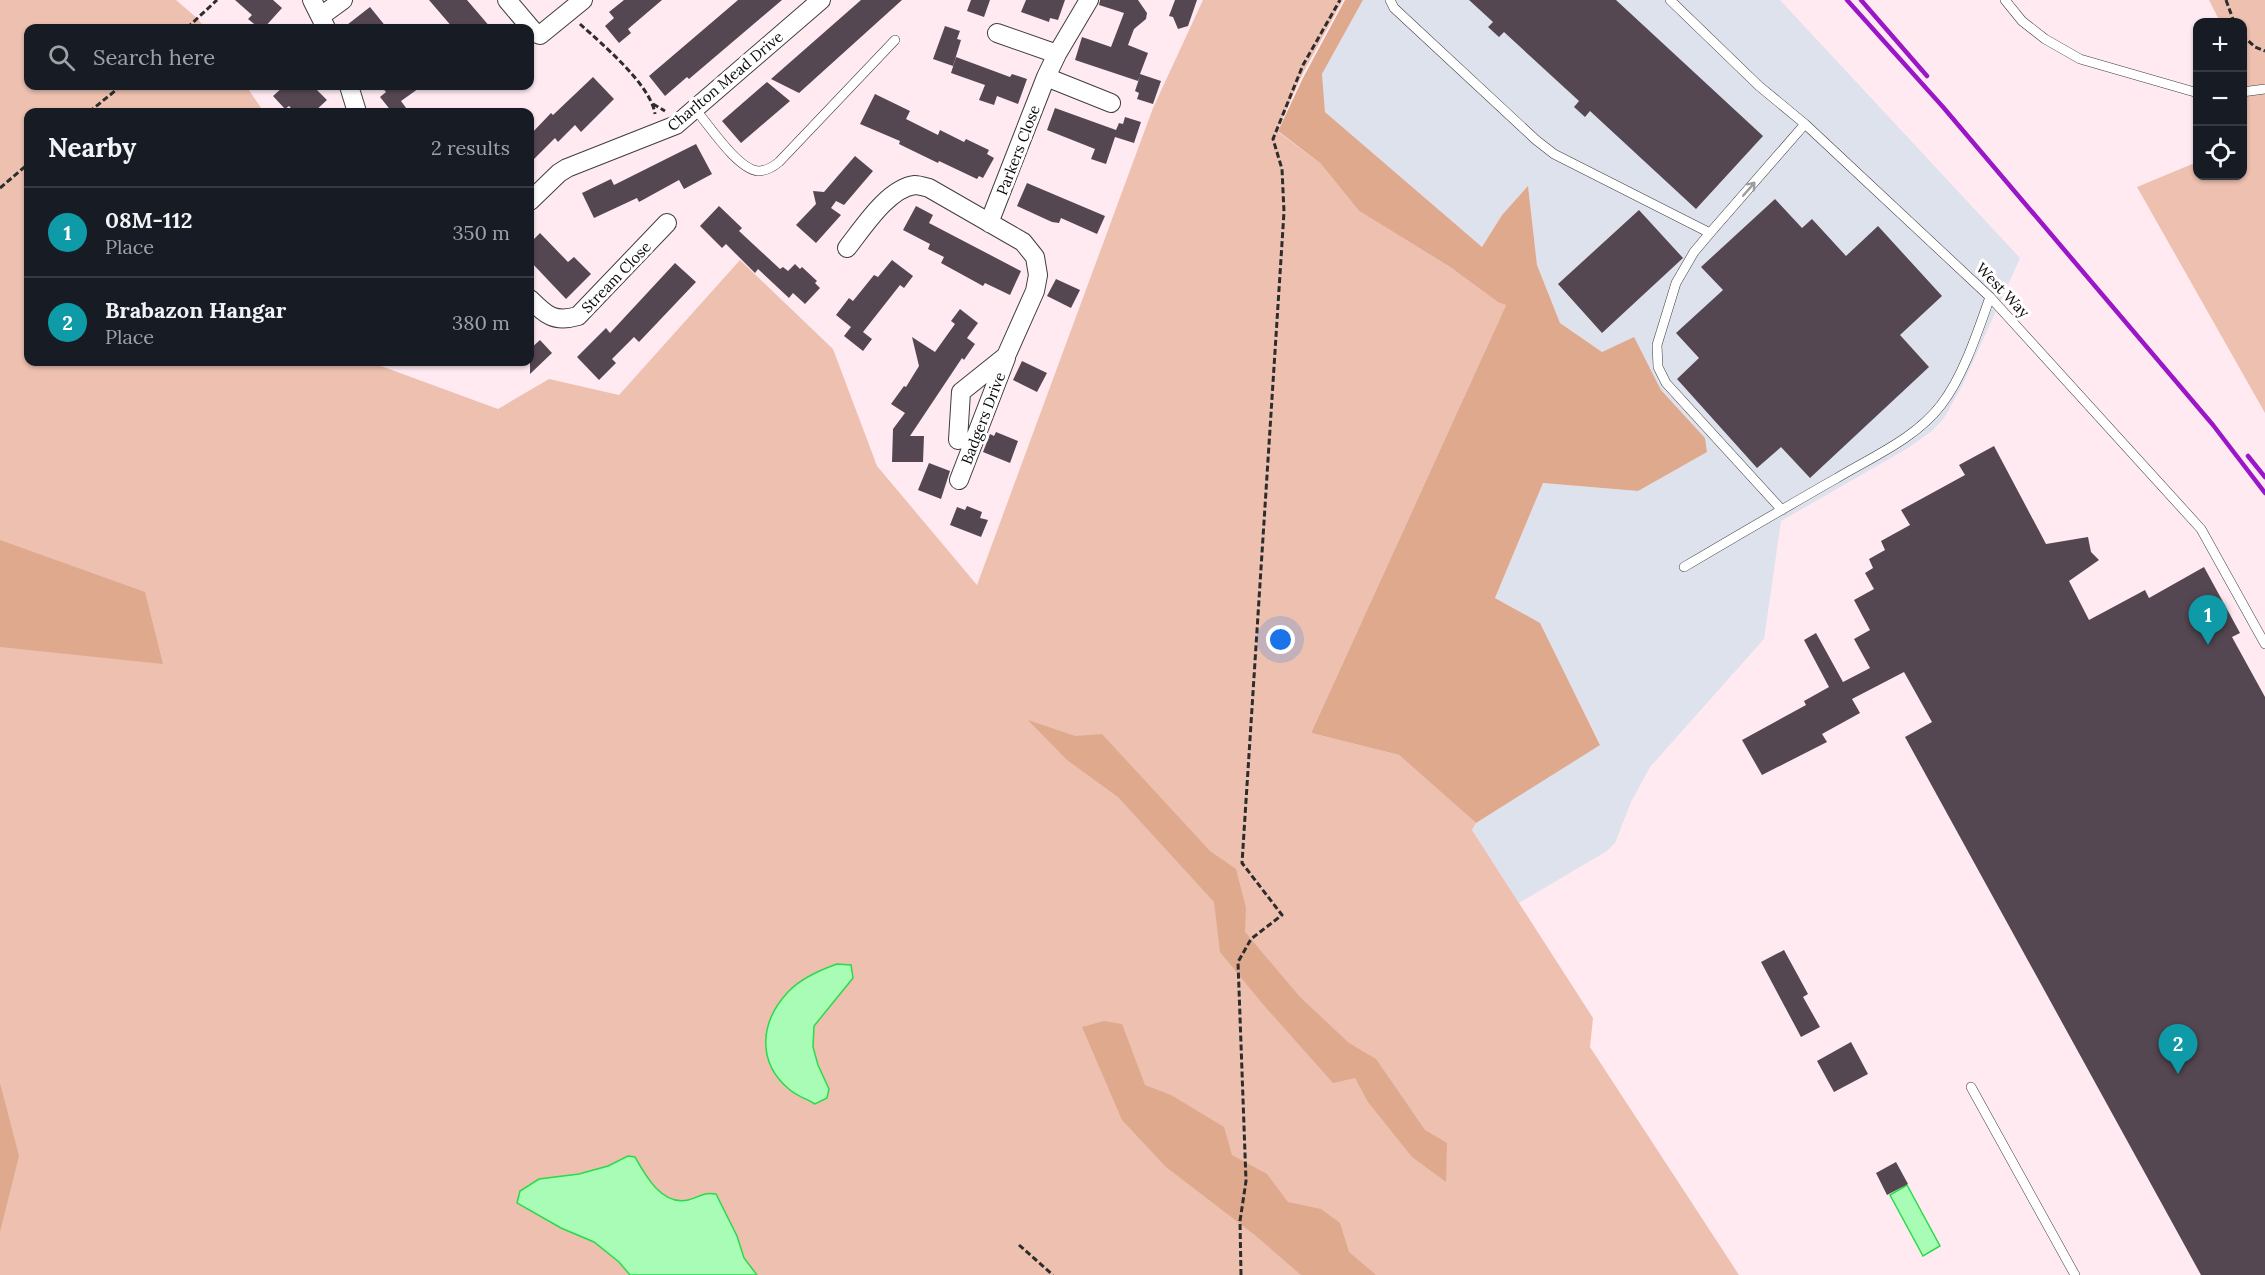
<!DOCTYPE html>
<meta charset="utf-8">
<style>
:root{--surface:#171b24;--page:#242831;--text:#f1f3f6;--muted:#9ea1a6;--line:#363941;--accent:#c990e1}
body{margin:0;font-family:Lora,serif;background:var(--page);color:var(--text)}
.controls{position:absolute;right:18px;top:18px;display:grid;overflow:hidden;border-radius:12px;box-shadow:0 2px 4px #0004}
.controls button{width:54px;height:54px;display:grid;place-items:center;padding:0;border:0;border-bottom:2px solid var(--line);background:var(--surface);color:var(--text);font:30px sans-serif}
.you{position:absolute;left:1281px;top:640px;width:21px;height:21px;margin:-15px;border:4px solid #fff;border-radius:50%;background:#1a73e8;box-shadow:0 0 0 9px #1a73e833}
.badge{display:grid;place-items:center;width:39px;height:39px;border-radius:50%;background:var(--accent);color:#fff;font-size:20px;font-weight:700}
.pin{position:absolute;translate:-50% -50px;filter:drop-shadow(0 2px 3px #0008)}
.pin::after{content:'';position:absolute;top:32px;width:21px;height:18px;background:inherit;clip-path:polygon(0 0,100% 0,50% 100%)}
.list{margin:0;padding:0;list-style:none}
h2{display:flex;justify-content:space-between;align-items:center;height:78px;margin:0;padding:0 24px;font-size:26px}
h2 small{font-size:20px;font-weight:400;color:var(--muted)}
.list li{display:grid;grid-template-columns:39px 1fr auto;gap:18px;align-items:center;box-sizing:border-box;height:90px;padding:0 24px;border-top:2px solid var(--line)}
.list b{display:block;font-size:22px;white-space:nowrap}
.list p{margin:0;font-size:20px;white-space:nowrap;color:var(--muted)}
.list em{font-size:20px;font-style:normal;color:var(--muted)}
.icon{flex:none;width:33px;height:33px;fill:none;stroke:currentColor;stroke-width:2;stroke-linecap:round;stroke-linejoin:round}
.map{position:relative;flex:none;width:2265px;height:1275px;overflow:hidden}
.search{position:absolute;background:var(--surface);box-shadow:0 2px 4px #0004;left:24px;top:24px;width:510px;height:66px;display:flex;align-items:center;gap:15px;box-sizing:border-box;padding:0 21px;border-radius:12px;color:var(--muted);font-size:22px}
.panel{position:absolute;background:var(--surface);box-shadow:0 2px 4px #0004;left:24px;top:108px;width:510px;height:258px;border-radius:12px}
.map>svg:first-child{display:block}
.industrial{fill:#dee2ec}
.green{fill:#edc0b0}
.forest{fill:#dfa98e}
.water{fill:#a9fcb6;stroke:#29da4a;stroke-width:1.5}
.building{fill:#554752}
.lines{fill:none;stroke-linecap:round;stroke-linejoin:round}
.lane-casing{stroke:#3e3e3e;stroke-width:10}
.street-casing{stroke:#3e3e3e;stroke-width:20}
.path{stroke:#2d2d2d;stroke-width:3;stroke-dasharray:6 3;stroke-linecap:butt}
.lane{stroke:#fff;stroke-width:9}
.street{stroke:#fff;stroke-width:18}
.rail{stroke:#9917c7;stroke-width:4.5}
.oneway{stroke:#9d9d9d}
.labels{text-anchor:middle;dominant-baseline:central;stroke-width:6;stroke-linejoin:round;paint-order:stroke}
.street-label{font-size:15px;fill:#0b0b0b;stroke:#fff}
</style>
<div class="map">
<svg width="2265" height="1275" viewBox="0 0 2265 1275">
<rect width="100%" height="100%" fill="#ffeaf2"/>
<path class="industrial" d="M 1363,0 L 1780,0 L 2020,258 L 1962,386 L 1944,418 L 1932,431 L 1908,448 L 1781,521 L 1764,639 L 1650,767 L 1631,802 L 1615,843 L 1607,851 L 1519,903 L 1472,830 L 1476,823 L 1600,744 L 1540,624 L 1495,598 L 1543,483 L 1638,491 L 1705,438 L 1661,390 L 1634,338 L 1602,352 L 1560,323 L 1537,265 L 1528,187 L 1502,215 L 1482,247 L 1325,112 L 1322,74 Z"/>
<path class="green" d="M 0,0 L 176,0 L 198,19 L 205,28 L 28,28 L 28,86 L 246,86 L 264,112 L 28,112 L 28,362 L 370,362 L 498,409 L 549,379 L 619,395 L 740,260 L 833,349 L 877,466 L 977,585 L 1153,108 L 1203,0 L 1343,0 L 1303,73 L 1277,131 L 1320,163 L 1359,211 L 1450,267 L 1499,303 L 1506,305 L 1311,733 L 1399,755 L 1476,823 L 1472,830 L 1593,1018 L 1590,1047 L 1739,1275 L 0,1275 Z
M 2209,0 L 2265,0 L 2265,413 L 2137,187 L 2197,162 L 2198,176 L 2242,176 L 2242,22 L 2220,22 Z"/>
<path class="forest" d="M 1345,0 L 1363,0 L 1322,74 L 1325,112 L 1482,247 L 1502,215 L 1528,186 L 1537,265 L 1560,323 L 1602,352 L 1634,337 L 1661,390 L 1705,438 L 1707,452 L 1638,491 L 1543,483 L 1495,598 L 1540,623 L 1600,745 L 1476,823 L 1399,755 L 1311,733 L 1506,305 L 1499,303 L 1450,267 L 1359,211 L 1320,163 L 1278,131 L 1303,78 Z
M 0,540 L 145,592 L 163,664 L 0,647 Z
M 1028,720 L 1075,736 L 1102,734 L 1210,851 L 1236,869 L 1246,908 L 1245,932 L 1300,997 L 1349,1043 L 1376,1059 L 1425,1130 L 1447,1143 L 1446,1182 L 1412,1157 L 1368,1102 L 1355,1078 L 1333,1083 L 1261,1002 L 1220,952 L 1214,902 L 1118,797 L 1067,760 Z
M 1104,1021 L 1122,1024 L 1145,1085 L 1171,1095 L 1224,1127 L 1232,1155 L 1267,1174 L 1288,1202 L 1321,1209 L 1340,1223 L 1349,1252 L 1376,1275 L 1301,1275 L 1256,1236 L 1166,1167 L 1122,1120 L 1082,1027 Z
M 0,1083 L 19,1156 L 0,1232 Z"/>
<path class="water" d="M 837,964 L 851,965 L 853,978 L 814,1026 L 813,1047 L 818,1065 L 829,1089 L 827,1098 L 815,1104 C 807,1099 797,1096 790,1090 C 756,1062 760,1022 788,992 C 801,978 820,970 837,964 Z
M 628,1156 L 635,1157 C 645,1175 662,1206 688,1200 C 700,1197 702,1192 716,1194 L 737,1236 L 744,1258 L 757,1275 L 630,1275 L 619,1262 L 594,1242 L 561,1228 L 517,1203 L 520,1191 L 539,1179 L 579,1174 L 608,1166 Z
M 1907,1185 L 1940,1246 L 1923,1256 L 1890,1195 Z"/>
<path class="building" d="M 235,0 L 273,0 L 282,8 L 264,28 L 259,28 L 248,19 L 252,15 Z
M 429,0 L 467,0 L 491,28 L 453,28 Z
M 624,0 L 662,0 L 628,29 L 631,33 L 619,43 L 605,26 L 614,18 L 609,12 Z
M 738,0 L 782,0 L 689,79 L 687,77 L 665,96 L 649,76 Z
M 861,0 L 902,0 L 799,93 L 771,79 Z
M 971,0 L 990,0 L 984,17 L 967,11 Z
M 1026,0 L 1065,0 L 1058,20 L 1050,18 L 1049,22 L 1021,12 Z
M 1100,0 L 1138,0 L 1147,13 L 1146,19 L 1134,29 L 1128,45 L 1148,53 L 1140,74 L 1161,81 L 1153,104 L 1137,99 L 1139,93 L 1135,91 L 1140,76 L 1138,81 L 1075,60 L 1082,37 L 1111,47 L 1124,13 L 1099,5 Z
M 1175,0 L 1197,0 L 1188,26 L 1178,29 L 1173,17 L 1169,16 Z
M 1469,0 L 1616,0 L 1763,136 L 1696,209 L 1590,111 L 1585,117 L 1574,107 L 1579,101 L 1504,32 L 1499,37 L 1488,27 L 1493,22 Z
M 370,7 L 387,28 L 343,28 Z
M 945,26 L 960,31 L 957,39 L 961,40 L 953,66 L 933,59 Z
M 956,57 L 1010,77 L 1012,74 L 1027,79 L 1018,104 L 997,96 L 994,105 L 979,100 L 985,85 L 951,73 Z
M 593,77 L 614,99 L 581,132 L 575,125 L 558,142 L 555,138 L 530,163 L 530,135 L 551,113 L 553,115 Z
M 767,82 L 790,101 L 741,143 L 722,121 Z
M 284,86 L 313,86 L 327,100 L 314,112 L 295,112 L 289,106 L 285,109 L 273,96 Z
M 381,86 L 422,86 L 401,101 L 409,112 L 392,112 L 380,97 L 386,92 Z
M 875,94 L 910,111 L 906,119 L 938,135 L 940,130 L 964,142 L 966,139 L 989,150 L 987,154 L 994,158 L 983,178 L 979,176 L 977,179 L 939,161 L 938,163 L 905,147 L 899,144 L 900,141 L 860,124 Z
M 1055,108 L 1116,130 L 1119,123 L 1123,124 L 1125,117 L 1141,122 L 1134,143 L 1115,137 L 1106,164 L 1091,159 L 1095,149 L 1047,130 Z
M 696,144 L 712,174 L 684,189 L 679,180 L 639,202 L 637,198 L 594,218 L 582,193 L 611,179 L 614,185 Z
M 855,156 L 873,171 L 844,205 L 836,201 L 831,208 L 841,215 L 816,243 L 796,225 L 816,204 L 813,191 L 824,192 Z
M 1027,183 L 1105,216 L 1097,234 L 1061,218 L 1059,223 L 1052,222 L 1017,206 Z
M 1775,199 L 1802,228 L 1812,219 L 1846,256 L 1878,226 L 1942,296 L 1900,335 L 1929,367 L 1810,478 L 1781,447 L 1757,468 L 1677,379 L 1699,358 L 1676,333 L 1723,290 L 1701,267 Z
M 719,206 L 742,228 L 739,231 L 780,269 L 783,267 L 788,271 L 795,264 L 800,269 L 802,267 L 817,281 L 815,283 L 820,288 L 805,304 L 793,293 L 789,298 L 758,269 L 755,273 L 726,244 L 722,248 L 700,226 Z
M 916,206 L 933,215 L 929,223 L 1021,271 L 1010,295 L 985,283 L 983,286 L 941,263 L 944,257 L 928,249 L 930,244 L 903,230 Z
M 1639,210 L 1683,258 L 1602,333 L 1558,284 Z
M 540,233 L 568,262 L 574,257 L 591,274 L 566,299 L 530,261 L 530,243 Z
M 892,260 L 913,276 L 904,288 L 900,285 L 863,332 L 872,339 L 863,351 L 844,336 L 851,327 L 836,315 L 849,298 L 853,301 L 874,275 L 878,277 Z
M 675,263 L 696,282 L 639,342 L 634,337 L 612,359 L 616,363 L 599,380 L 577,357 L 606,328 L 610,333 Z
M 1056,279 L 1080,290 L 1071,308 L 1047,296 Z
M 960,309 L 978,323 L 967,338 L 975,344 L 964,360 L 962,358 L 910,436 L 924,436 L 923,462 L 892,462 L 893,429 L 905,413 L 891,404 L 904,386 L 906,387 L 919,366 L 912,337 L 935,352 L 955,324 L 951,321 Z
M 540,340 L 552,353 L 530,374 L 530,349 Z
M 1022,361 L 1047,373 L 1037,392 L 1013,380 Z
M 996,432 L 1018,441 L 1010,463 L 983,452 L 990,434 L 994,436 Z
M 1994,446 L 2046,544 L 2088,537 L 2091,552 L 2099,560 L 2069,581 L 2089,620 L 2145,590 L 2149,598 L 2204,567 L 2240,633 L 2232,637 L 2265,697 L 2265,1275 L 2201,1275 L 1905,737 L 1932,722 L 1904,672 L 1852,699 L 1860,713 L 1822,734 L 1827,742 L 1762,775 L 1742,740 L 1806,705 L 1804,701 L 1829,687 L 1804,640 L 1816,633 L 1843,682 L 1870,668 L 1854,639 L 1870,630 L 1854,600 L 1874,589 L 1865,573 L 1873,568 L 1869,559 L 1885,550 L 1881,541 L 1910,525 L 1901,510 L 1965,475 L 1959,465 Z
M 929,463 L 950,471 L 941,499 L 918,490 Z
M 967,506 L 982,512 L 980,518 L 988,520 L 981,537 L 950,525 L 957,507 L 965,510 Z
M 1784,950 L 1808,994 L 1803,997 L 1820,1027 L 1801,1037 L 1761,962 Z
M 1851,1042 L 1868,1074 L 1834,1092 L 1817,1061 Z
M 1896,1162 L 1908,1184 L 1887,1195 L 1876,1173 Z"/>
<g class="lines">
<g class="lane-casing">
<path id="lane" d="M 1390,0 L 1394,8 L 1536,140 L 1554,154 L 1710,233
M 1670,0 L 1759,86 L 1805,124 L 1990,297 L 2201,529 L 2265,644
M 2005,0 L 2022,21 L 2045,39 L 2080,59 L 2198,93
M 2242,92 L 2265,89
M 695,109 C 709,125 737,169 758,171 C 766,171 773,167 779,162 L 895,40
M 1782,510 L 1666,383 L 1658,367 L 1657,345 L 1676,283 L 1694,252 L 1710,233 L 1805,124
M 1684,567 C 1735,537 1786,507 1837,478 C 1872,457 1916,438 1941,405 C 1963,377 1978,331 1990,297
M 1971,1087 L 2075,1275"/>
</g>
<g class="street-casing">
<path id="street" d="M 312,0 L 326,28
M 507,0 L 535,33 L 540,35 L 583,0
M 321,16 L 343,0
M 997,33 L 1057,54
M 1046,77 L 1111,103
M 349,86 L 357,112
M 530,201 L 559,173 L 567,168 L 676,125 L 821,0
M 989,223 L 1046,77 L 1057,54 L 1089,0
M 847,248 C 863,228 888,188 915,185 C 919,185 925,187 929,188 L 1023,242 L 1035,257 L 1038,275 L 1035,291 L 1006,356 L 961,392 L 958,440
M 530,299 C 546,315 554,323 578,316 L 667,223
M 959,480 L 1006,358"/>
</g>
<path class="path" d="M 2226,0 L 2234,22
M 580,24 C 602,44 651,85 655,114
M 187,28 L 217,0
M 2242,35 L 2255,47 L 2265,51
M 653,104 L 665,111
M 89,112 L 121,86
M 0,188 L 28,164
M 1019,1245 L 1053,1275
M 1241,1275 L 1240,1221 L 1246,1181 L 1238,962 L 1251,939 L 1282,915 L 1242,863 L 1284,212 L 1282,169 L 1273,139 L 1303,65 L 1340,0"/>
<use href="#lane" class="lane"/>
<use href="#street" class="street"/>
<path class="rail" d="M 1847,0 L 1943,107 L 2213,425 L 2265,493
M 1861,0 L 1927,76
M 2248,456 L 2265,477"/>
</g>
<defs><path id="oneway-shaft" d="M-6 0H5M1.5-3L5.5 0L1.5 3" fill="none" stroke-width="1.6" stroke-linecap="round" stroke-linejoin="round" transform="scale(1.5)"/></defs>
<use class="oneway" href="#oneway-shaft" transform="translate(1749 189) rotate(-49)"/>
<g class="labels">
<g class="street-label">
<text transform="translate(725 81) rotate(-40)">Charlton Mead Drive</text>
<text transform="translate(1018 150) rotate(-69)">Parkers Close</text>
<text transform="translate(616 277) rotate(-46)">Stream Close</text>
<text transform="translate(2003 290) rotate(46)">West Way</text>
<text transform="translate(983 418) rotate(-69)">Badgers Drive</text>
</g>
</g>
</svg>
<div class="controls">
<button>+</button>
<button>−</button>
<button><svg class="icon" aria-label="locate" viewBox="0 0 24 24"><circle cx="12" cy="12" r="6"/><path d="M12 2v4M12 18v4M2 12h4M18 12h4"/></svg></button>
</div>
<div class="you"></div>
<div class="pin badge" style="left:2208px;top:645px;background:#0f9aa8">1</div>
<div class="pin badge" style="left:2178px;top:1074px;background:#0f9aa8">2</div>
<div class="search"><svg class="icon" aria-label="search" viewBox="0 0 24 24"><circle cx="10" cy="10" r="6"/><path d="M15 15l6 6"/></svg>Search here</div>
<section class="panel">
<h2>Nearby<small>2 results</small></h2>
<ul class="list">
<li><span class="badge" style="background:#0f9aa8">1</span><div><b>08M-112</b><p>Place</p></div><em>350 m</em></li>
<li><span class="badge" style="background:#0f9aa8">2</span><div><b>Brabazon Hangar</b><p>Place</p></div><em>380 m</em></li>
</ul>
</section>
</div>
